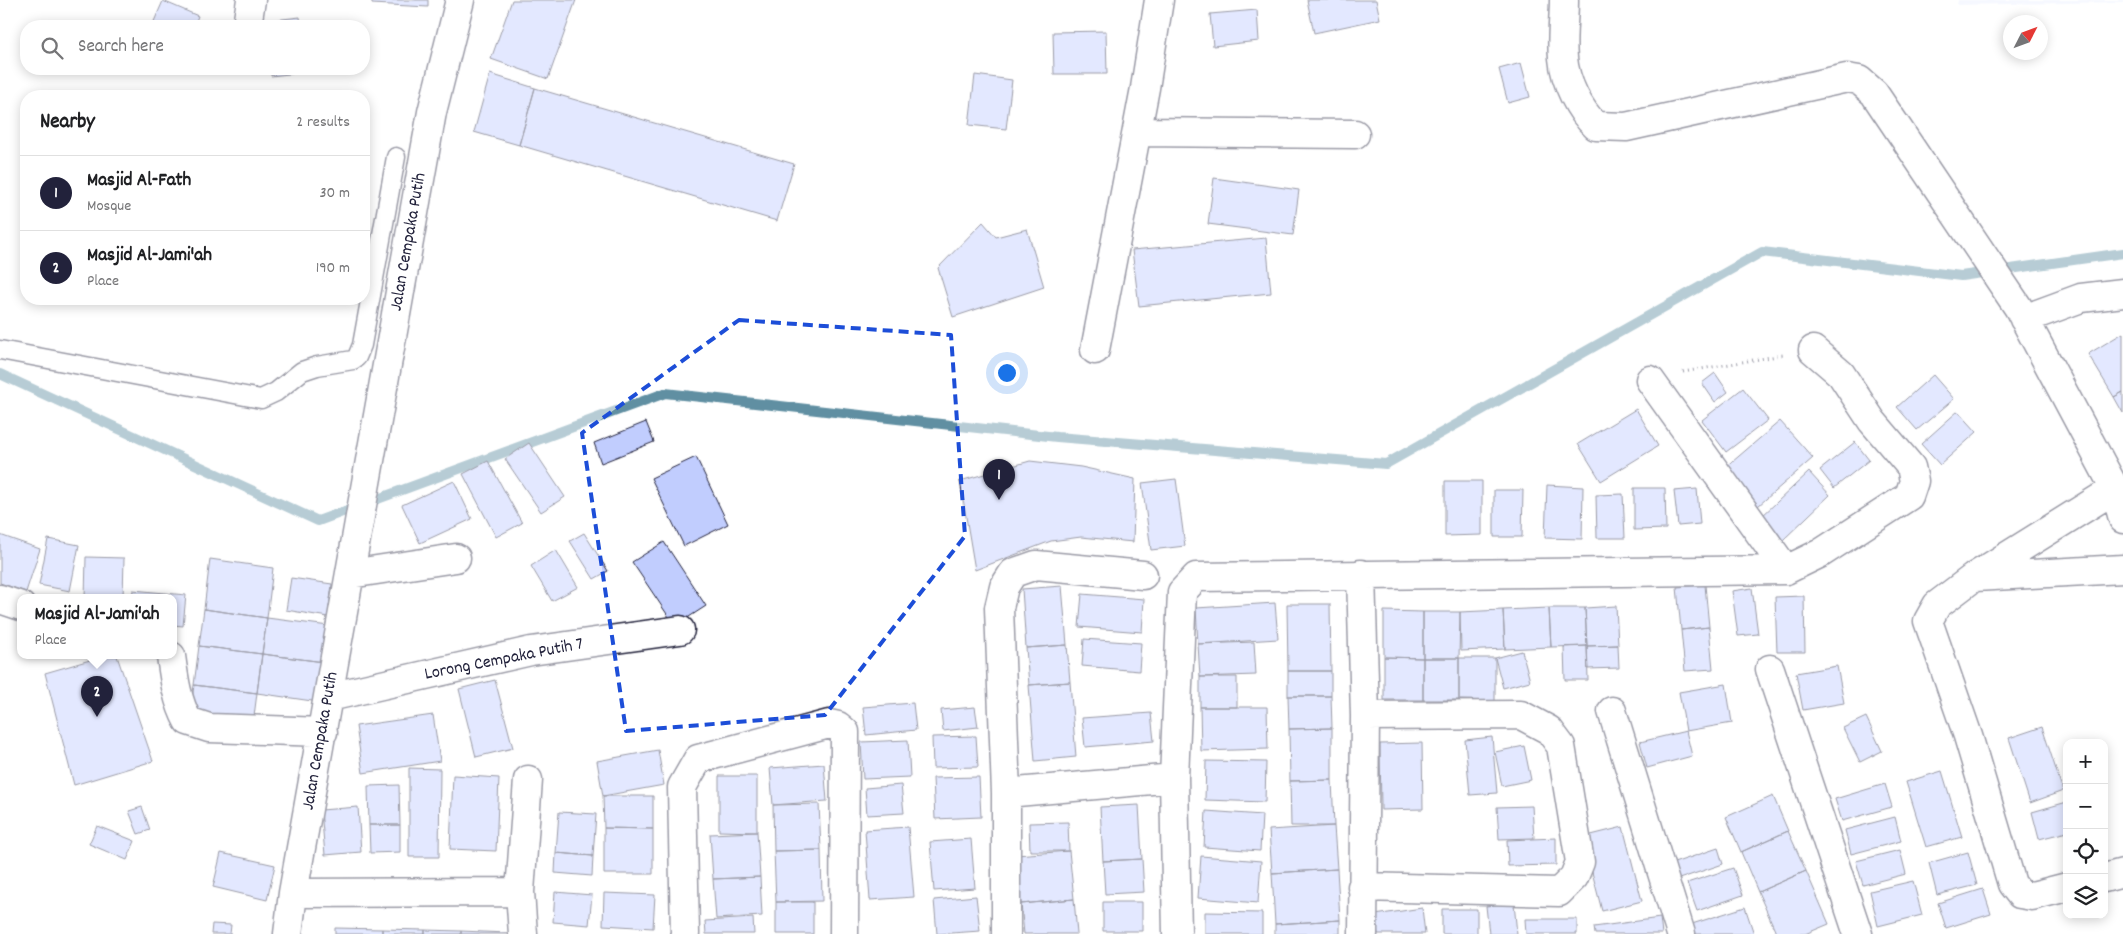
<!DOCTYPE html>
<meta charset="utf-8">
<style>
:root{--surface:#fff;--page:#f2f2f2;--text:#202124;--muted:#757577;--line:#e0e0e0;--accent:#22223b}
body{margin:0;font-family:Dekko,sans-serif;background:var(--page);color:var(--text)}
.controls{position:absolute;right:15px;bottom:15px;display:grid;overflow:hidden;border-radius:10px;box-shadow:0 2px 12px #0003}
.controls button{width:45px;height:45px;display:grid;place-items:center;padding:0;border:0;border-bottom:1px solid var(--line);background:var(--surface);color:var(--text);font:25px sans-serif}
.compass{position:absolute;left:2003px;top:15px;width:45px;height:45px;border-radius:50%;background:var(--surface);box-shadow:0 2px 12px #0003;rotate:48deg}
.you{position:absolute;left:1006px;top:372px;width:18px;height:18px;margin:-12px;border:4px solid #fff;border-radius:50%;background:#1a73e8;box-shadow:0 0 0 8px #1a73e833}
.badge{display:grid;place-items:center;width:32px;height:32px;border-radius:50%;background:var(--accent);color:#fff;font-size:16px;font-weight:700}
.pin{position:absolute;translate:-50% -41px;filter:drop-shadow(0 1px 2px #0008)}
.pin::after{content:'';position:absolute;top:26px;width:18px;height:15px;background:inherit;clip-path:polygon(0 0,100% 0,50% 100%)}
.popup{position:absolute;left:17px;top:594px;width:160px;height:65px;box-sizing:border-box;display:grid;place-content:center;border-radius:10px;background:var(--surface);filter:drop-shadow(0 1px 4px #0005);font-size:16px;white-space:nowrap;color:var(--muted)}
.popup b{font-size:19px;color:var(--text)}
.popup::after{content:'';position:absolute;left:50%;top:100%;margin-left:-10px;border:10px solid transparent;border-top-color:var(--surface)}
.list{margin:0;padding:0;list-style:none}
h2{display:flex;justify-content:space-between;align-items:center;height:65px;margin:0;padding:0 20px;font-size:21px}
h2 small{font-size:16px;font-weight:400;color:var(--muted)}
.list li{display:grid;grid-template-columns:32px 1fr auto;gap:15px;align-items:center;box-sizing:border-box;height:75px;padding:0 20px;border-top:1px solid var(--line)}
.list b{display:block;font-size:19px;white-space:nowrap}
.list p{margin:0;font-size:16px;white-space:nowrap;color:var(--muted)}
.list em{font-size:16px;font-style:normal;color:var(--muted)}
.icon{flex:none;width:28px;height:28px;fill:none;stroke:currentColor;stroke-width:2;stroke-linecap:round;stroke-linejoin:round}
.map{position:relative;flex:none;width:2123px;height:934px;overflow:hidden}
.search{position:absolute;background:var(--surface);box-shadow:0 2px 12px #0003;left:20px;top:20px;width:350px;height:55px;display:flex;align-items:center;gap:12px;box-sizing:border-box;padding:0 18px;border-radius:20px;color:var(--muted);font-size:19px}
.panel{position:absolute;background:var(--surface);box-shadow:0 2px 12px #0003;left:20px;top:90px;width:350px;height:215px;border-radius:20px}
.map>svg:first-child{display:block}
.built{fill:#ecf0ff}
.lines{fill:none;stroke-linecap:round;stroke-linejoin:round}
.stream{stroke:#608fa2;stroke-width:10}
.building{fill:#c1cdfe;stroke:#22223b}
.lane-casing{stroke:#22223b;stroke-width:21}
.street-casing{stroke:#22223b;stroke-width:31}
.path{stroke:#22223b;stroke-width:3;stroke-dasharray:1 4;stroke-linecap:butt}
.lane{stroke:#fff;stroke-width:18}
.street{stroke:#fff;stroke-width:28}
.marked{fill:none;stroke:#1d4ed8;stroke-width:4;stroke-dasharray:10 6;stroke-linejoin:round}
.labels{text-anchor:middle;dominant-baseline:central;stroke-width:4;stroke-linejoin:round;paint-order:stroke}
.street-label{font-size:18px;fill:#22223b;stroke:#fff}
</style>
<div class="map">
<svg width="2123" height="934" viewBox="0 0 2123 934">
<rect width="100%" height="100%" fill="#fff"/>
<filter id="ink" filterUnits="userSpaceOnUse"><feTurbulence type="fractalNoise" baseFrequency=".02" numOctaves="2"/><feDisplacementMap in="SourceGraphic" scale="10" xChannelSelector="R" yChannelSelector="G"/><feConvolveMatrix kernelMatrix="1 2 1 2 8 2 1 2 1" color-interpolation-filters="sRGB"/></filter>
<g filter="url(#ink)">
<path class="built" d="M 1958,0 L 2123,0 L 2123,2 L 1957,5 Z"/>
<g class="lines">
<path class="stream" d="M 0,374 L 318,521 L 665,393 L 1057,437 L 1386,464 L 1762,252 L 1961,276 L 2123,253"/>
</g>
<path class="building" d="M 372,0 L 428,0 L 428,7 L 372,4 Z
M 512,0 L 576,0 L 548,79 L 491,59 Z
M 1307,0 L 1376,0 L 1380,19 L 1314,33 Z
M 163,1 L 198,16 L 194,26 L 152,26 Z
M 1257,10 L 1259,41 L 1213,46 L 1210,14 Z
M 300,17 L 301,26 L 266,26 L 265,21 Z
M 1106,31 L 1107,74 L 1054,74 L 1053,32 Z
M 1521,63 L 1530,97 L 1508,103 L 1499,69 Z
M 271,69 L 307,69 L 307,72 L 271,76 Z
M 490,74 L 535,88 L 519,145 L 474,132 Z
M 975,75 L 1012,80 L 1006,129 L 969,125 Z
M 535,88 L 794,164 L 777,221 L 519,145 Z
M 1214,178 L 1299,190 L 1293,235 L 1208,224 Z
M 983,222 L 996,237 L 1027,229 L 1044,287 L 953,317 L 938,268 Z
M 1266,238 L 1271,293 L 1139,306 L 1132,250 Z
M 2123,333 L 2123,392 L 2114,397 L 2088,354 Z
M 1715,373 L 1728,392 L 1715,402 L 1702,383 Z
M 1933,375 L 1954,399 L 1917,430 L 1897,407 Z
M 1743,388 L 1768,420 L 1726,452 L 1702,420 Z
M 2123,392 L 2123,413 L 2114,397 Z
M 1636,409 L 1658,446 L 1601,481 L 1578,444 Z
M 1958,411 L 1977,432 L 1940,465 L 1921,444 Z
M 1780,421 L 1813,458 L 1758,506 L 1725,468 Z
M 646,422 L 654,442 L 601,463 L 594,443 Z
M 1855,442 L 1869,460 L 1834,488 L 1820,470 Z
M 529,443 L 565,497 L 541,512 L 505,459 Z
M 696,457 L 728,524 L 684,546 L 651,478 Z
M 488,461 L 522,523 L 496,537 L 463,474 Z
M 1030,461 L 1081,467 L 1135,479 L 1133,542 L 1081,537 L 1051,541 L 975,570 L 960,481 Z
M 1809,472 L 1830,495 L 1783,540 L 1761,517 Z
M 1176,479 L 1185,546 L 1151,550 L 1142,483 Z
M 454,481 L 472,519 L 420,543 L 402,505 Z
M 1445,481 L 1482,481 L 1482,535 L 1445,536 Z
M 1547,485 L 1583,487 L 1582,539 L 1545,538 Z
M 1634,488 L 1665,488 L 1666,529 L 1634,530 Z
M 1697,489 L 1700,524 L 1678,526 L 1674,491 Z
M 1494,490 L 1523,490 L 1522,537 L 1494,537 Z
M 1623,494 L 1625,538 L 1597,538 L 1596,495 Z
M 584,533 L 608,571 L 594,579 L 570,541 Z
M 0,535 L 40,549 L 26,592 L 0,583 Z
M 48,539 L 79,545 L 70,591 L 39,585 Z
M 664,542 L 706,606 L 675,626 L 632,562 Z
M 556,550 L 578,587 L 552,601 L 531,566 Z
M 86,557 L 124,558 L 123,598 L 85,598 Z
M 210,559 L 273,568 L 267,618 L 204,609 Z
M 291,578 L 332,584 L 328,617 L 286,610 Z
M 1705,585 L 1709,627 L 1681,630 L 1677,587 Z
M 1062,586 L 1067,645 L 1026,648 L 1022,589 Z
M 1752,588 L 1758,634 L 1738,636 L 1732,591 Z
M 133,590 L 186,595 L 183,626 L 173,625 L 173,598 L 132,598 Z
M 1082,594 L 1144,599 L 1142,632 L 1079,627 Z
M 1804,596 L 1805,652 L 1777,652 L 1775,597 Z
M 1275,603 L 1278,639 L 1198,644 L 1196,608 Z
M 1287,604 L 1330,604 L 1331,671 L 1288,671 Z
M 1616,606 L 1618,645 L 1587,646 L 1585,608 Z
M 1549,608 L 1585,608 L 1587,646 L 1551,647 Z
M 1549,608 L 1551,647 L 1505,649 L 1503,610 Z
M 204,609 L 267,618 L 262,654 L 199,646 Z
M 1503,610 L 1505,649 L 1461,651 L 1460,612 Z
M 1384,611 L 1423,612 L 1423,658 L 1384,657 Z
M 1423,612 L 1460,612 L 1459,658 L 1423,658 Z
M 267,618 L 329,626 L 324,662 L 262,654 Z
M 1709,627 L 1713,669 L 1685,671 L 1681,630 Z
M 1084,639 L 1141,643 L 1139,671 L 1082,666 Z
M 1254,642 L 1256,675 L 1200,677 L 1198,644 Z
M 1067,645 L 1070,682 L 1029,685 L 1026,648 Z
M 1618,645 L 1619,668 L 1588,669 L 1587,646 Z
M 199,646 L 262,654 L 257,693 L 194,685 Z
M 1587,646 L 1588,680 L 1565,680 L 1564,647 Z
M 1522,651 L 1530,681 L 1503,688 L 1495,658 Z
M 262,654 L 324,662 L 319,702 L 257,693 Z
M 104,656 L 117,656 L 153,761 L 74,785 L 45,673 Z
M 1384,657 L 1423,658 L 1423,700 L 1384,700 Z
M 1423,658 L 1459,658 L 1459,700 L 1423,700 Z
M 1459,658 L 1495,658 L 1495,701 L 1459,700 Z
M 1837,666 L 1844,703 L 1803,710 L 1796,673 Z
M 1288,671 L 1331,671 L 1331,696 L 1288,696 Z
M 1200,677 L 1237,677 L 1237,707 L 1200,707 Z
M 495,680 L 513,748 L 476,757 L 459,689 Z
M 1070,682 L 1076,757 L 1035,761 L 1029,685 Z
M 1726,684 L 1732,723 L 1686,731 L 1679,692 Z
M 194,685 L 257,693 L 253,724 L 190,715 Z
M 1288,696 L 1331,696 L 1332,728 L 1289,729 Z
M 913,703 L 916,730 L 866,735 L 863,707 Z
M 975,707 L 978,727 L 943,731 L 941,710 Z
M 1200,707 L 1267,707 L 1268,749 L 1201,751 Z
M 1151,713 L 1154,741 L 1085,747 L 1082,718 Z
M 433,715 L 440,761 L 363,773 L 356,726 Z
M 1866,717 L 1882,751 L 1860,762 L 1843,728 Z
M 2042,727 L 2063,791 L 2030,803 L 2009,738 Z
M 1332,728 L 1332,780 L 1290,781 L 1289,729 Z
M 1686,731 L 1692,756 L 1647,768 L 1640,742 Z
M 976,736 L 978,767 L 933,768 L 932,737 Z
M 1492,737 L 1497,793 L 1470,795 L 1465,740 Z
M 908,740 L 910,777 L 863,779 L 861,742 Z
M 1422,743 L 1423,809 L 1381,810 L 1380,744 Z
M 1524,746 L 1531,780 L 1502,786 L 1495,752 Z
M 658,750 L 664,785 L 603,796 L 597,761 Z
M 1206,761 L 1266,762 L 1265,802 L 1205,800 Z
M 824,764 L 827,801 L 773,805 L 770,768 Z
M 409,768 L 440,769 L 439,857 L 409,857 Z
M 1942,771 L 1962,837 L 1926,847 L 1906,782 Z
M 453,775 L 499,778 L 496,851 L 450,849 Z
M 719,776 L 757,776 L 757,832 L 719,831 Z
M 979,777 L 981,817 L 935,819 L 933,778 Z
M 1332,780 L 1334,826 L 1291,826 L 1290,781 Z
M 1885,784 L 1892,807 L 1842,821 L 1835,799 Z
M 399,785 L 400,825 L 369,825 L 368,786 Z
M 901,785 L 904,813 L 867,815 L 865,788 Z
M 603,796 L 653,796 L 653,829 L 604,828 Z
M 1773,796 L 1788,831 L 1741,852 L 1726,817 Z
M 2067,802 L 2067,832 L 2039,839 L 2032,812 Z
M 819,804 L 821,850 L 774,851 L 773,805 Z
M 1139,805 L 1142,859 L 1103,861 L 1100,807 Z
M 1532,806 L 1534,838 L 1499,839 L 1497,807 Z
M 142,807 L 150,830 L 138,834 L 129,811 Z
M 358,807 L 361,852 L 325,855 L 321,810 Z
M 1206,811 L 1262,815 L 1260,851 L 1204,847 Z
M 559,812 L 596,814 L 593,856 L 556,853 Z
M 1895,817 L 1901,841 L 1851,854 L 1845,830 Z
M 1068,822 L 1069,851 L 1030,851 L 1029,823 Z
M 369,825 L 400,825 L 400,852 L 370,853 Z
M 97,826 L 135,841 L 127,860 L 89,844 Z
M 1334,826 L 1337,869 L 1272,873 L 1269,830 Z
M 908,827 L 914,897 L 870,900 L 865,830 Z
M 1623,827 L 1642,901 L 1602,911 L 1583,837 Z
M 604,828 L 653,829 L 653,874 L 604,874 Z
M 1788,831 L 1806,871 L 1758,892 L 1741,852 Z
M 757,832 L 760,877 L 713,879 L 710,834 Z
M 1556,838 L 1556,865 L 1508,866 L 1507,840 Z
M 971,839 L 975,888 L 934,891 L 930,842 Z
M 1718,848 L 1723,864 L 1676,880 L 1671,864 Z
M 821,850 L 822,901 L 776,902 L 774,851 Z
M 1900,850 L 1906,874 L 1863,885 L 1856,861 Z
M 1069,851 L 1074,899 L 1021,904 L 1016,855 Z
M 1968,852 L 1977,885 L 1937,895 L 1929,863 Z
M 221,853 L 275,865 L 267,900 L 213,887 Z
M 556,853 L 593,856 L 592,876 L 555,873 Z
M 1201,856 L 1261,861 L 1258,903 L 1198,898 Z
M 1142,859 L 1144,892 L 1105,894 L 1103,861 Z
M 1733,868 L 1743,895 L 1697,911 L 1687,883 Z
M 1337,869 L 1340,920 L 1275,924 L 1272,873 Z
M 1806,871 L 1829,924 L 1805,934 L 1777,934 L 1758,892 Z
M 760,877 L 762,916 L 716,919 L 713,879 Z
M 1913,881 L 1922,915 L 1878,926 L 1870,891 Z
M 1983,889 L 1991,914 L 1946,928 L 1938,903 Z
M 555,892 L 592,895 L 589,925 L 553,922 Z
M 604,893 L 655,895 L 653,928 L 603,925 Z
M 976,896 L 980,931 L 937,934 L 934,900 Z
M 1074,899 L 1077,934 L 1024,934 L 1021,904 Z
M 776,902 L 813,902 L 813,934 L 776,934 Z
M 1103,902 L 1142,902 L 1142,931 L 1103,931 Z
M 1514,903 L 1517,934 L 1489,934 L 1486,906 Z
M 1745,907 L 1754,934 L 1695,934 L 1692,924 Z
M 1422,908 L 1425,934 L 1378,934 L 1375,915 Z
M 1442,909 L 1477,909 L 1477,934 L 1442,934 Z
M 1205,912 L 1262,913 L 1262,934 L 1205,934 Z
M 753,918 L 754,934 L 706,934 L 705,921 Z
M 1660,918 L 1662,934 L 1595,934 L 1594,927 Z
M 1525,919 L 1577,919 L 1577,934 L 1526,934 Z
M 1340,920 L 1340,934 L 1275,934 L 1275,924 Z
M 212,924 L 231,925 L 230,934 L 211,934 Z
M 335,928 L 382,929 L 382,934 L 335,934 Z
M 382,929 L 425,930 L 425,934 L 382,934 Z
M 425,930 L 461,931 L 461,934 L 425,934 Z
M 461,931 L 507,933 L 507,934 L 461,934 Z"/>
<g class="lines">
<g class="lane-casing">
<path id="lane" d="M 0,350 L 261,399 L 276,392 L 302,371 L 317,366 L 353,360 L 357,357 L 362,345 L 396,157"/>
</g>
<g class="street-casing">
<path id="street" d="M 1564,0 C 1564,19 1561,39 1563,58 C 1565,82 1579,110 1596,126 L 1626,127 L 1847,78 L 1859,80 L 1874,93 L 2018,307 L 2115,489 L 2123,519
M 247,26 L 251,0
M 1137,132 L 1355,134
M 2024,319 L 2081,298 L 2123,293
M 1095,350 L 1145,88 L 1159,0
M 1786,570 L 1821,553 L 1909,496 L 1914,481 L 1911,467 L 1872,421 L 1841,374 L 1813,350
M 350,574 L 456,558
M 1361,574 L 1365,716 L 1363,934
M 1975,577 L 2123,569
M 0,599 L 21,606
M 171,656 C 174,678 177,701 188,721 L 209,728 L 323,732
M 1770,669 L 1858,934
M 329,697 L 531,651 L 680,630
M 1612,711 L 1681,934
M 1006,793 L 1174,778
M 2104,878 L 2123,873
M 1362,887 L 1559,892 L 1574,877 L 1580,862 L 1561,746 L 1549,730 L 1521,715 L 1365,716
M 2067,887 L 2032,896 L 2020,894 L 2012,884 L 1968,736 L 1928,621 L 1937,605 L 1974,577 L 2115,489
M 520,892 L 528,780
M 293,893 L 520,892 L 523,934
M 288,934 L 293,893 L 432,112 L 460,0
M 685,934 L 682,787 L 698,759 L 829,724 L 838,726 L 845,732 L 844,934
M 1006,934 L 1006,793 L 999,608 L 1004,587 L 1013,573 L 1036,565 L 1143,575
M 1177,934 L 1174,778 L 1182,592 L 1196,577 L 1786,570 L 1650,380"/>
</g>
<path class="path" d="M 1683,372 L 1783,355"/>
<use href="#lane" class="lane"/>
<use href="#street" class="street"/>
</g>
</g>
<path d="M0 0H2123V934H0ZM 739,320 L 951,335 L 965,536 L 825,715 L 626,731 L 582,433 Z" fill="#fff" fill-opacity=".55" fill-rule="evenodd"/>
<path class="marked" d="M 739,320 L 951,335 L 965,536 L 825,715 L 626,731 L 582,433 Z"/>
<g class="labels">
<g class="street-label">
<text transform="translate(409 242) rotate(-80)">Jalan Cempaka Putih</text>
<text transform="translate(504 660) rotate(-11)">Lorong Cempaka Putih 7</text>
<text transform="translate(321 741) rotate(-80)">Jalan Cempaka Putih</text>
</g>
</g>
</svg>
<div class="controls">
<button>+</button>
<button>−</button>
<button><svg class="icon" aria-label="locate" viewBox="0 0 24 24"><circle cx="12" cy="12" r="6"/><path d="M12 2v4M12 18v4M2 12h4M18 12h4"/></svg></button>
<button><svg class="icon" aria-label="layers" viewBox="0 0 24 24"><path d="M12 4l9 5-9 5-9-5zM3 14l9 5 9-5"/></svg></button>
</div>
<svg class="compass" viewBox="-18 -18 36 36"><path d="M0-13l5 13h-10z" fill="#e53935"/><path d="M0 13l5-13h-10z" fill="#757577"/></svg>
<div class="you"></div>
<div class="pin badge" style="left:999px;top:500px">1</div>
<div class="pin badge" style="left:97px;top:717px">2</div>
<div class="popup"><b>Masjid Al-Jami'ah</b>Place</div>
<div class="search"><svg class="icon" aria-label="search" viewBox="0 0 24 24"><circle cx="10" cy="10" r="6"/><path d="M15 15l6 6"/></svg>Search here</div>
<section class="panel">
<h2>Nearby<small>2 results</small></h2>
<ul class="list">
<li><span class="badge">1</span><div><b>Masjid Al-Fath</b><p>Mosque</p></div><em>30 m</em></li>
<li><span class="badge">2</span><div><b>Masjid Al-Jami'ah</b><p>Place</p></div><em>190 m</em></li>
</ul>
</section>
</div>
